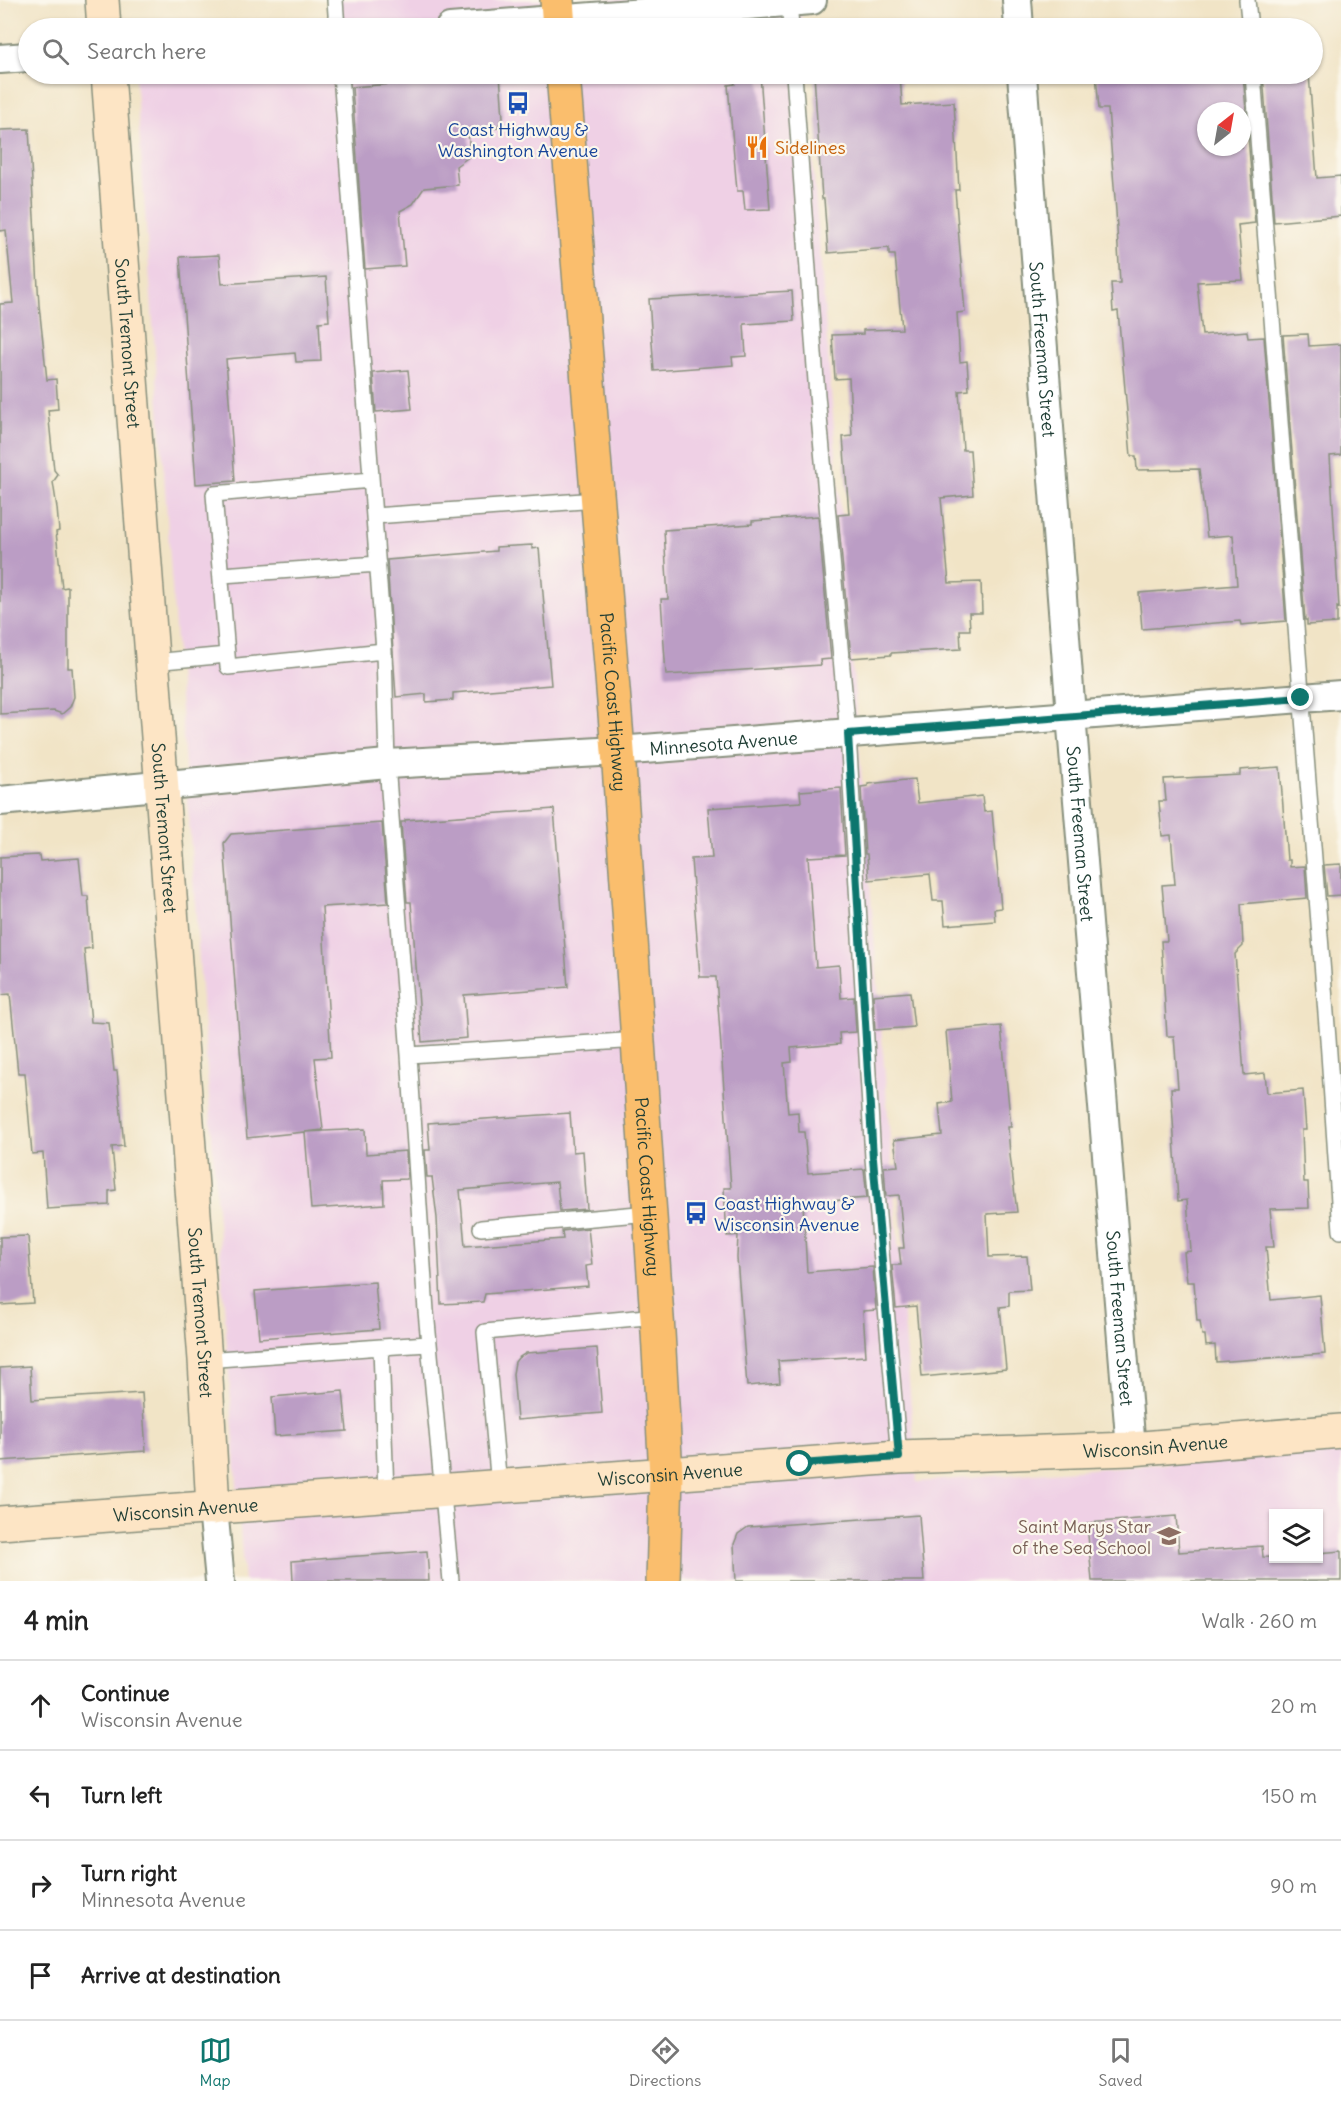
<!DOCTYPE html>
<meta charset="utf-8">
<style>
:root{--surface:#fff;--page:#f6f6f6;--text:#222;--muted:#767676;--line:#e0e0e0;--accent:#0f766e}
body{margin:0;font-family:Delius,sans-serif;background:var(--page);color:var(--text)}
.controls{position:absolute;right:18px;bottom:18px;display:grid;overflow:hidden;border-radius:0px;box-shadow:0 2px 4px #0004}
.controls button{width:54px;height:54px;display:grid;place-items:center;padding:0;border:0;border-bottom:2px solid var(--line);background:var(--surface);color:var(--text);font:30px sans-serif}
.compass{position:absolute;left:1197px;top:102px;width:54px;height:54px;border-radius:50%;background:var(--surface);box-shadow:0 2px 4px #0004;rotate:31deg}
.stop{position:absolute;width:18px;height:18px;margin:-14px;border:4px solid #0f766e;border-radius:50%;background:#fff}
.stop.end{background:#0f766e;border-color:#fff;box-shadow:0 2px 6px #0008}
.list{margin:0;padding:0;list-style:none}
h2{display:flex;justify-content:space-between;align-items:center;height:78px;margin:0;padding:0 24px;font-size:26px}
h2 small{font-size:20px;font-weight:400;color:var(--muted)}
.list li{display:grid;grid-template-columns:39px 1fr auto;gap:18px;align-items:center;box-sizing:border-box;height:90px;padding:0 24px;border-top:2px solid var(--line)}
.list b{display:block;font-size:22px;white-space:nowrap}
.list p{margin:0;font-size:20px;white-space:nowrap;color:var(--muted)}
.list em{font-size:20px;font-style:normal;color:var(--muted)}
.icon{flex:none;width:33px;height:33px;fill:none;stroke:currentColor;stroke-width:2;stroke-linecap:round;stroke-linejoin:round}
.map{position:relative;flex:none;width:1341px;height:1581px;overflow:hidden}
.search{position:absolute;background:var(--surface);box-shadow:0 2px 4px #0004;left:18px;right:18px;top:18px;height:66px;display:flex;align-items:center;gap:15px;box-sizing:border-box;padding:0 21px;border-radius:33px;color:var(--muted);font-size:22px}
.sheet{height:438px;background:var(--surface)}
nav{display:flex;justify-content:space-around;align-items:center;box-sizing:border-box;height:84px;border-top:2px solid var(--line);background:var(--surface);font-size:16px;color:var(--muted)}
nav a{display:grid;justify-items:center;gap:3px}
nav .on{color:var(--accent)}
.map>svg:first-child{display:block}
.built{fill:#efd0e5;fill-rule:evenodd}
.building{fill:#bb9dc5;fill-rule:evenodd}
.lines{fill:none;stroke-linecap:round;stroke-linejoin:round}
.lane-casing{stroke:#88907d;stroke-width:18}
.street-casing{stroke:#88907d;stroke-width:32}
.secondary-casing{stroke:#88907d;stroke-width:36}
.primary-casing{stroke:#88907d;stroke-width:36}
.lane{stroke:#fff;stroke-width:15}
.street{stroke:#fff;stroke-width:28}
.secondary{stroke:#fde5c5;stroke-width:33}
.primary{stroke:#fabe6d;stroke-width:33}
.route{stroke:#0f766e;stroke-width:8}
.labels{text-anchor:middle;dominant-baseline:central;stroke-width:4.5;stroke-linejoin:round;paint-order:stroke}
.transit-label{font-size:18px;fill:#164399;stroke:#fbf7ec}
.food-label{font-size:18px;fill:#c56008;stroke:#fbf7ec;text-anchor:start}
.street-label{font-size:18px;fill:#1f3d34;stroke:#fbf7ec}
.education-label{font-size:18px;fill:#785e54;stroke:#fbf7ec;text-anchor:end}
</style>
<div class="map">
<svg width="1341" height="1581" viewBox="0 0 1341 1581">
<rect width="100%" height="100%" fill="#fbf7ec"/>
<filter id="ink" filterUnits="userSpaceOnUse"><feTurbulence type="fractalNoise" baseFrequency=".0167" numOctaves="2"/><feDisplacementMap in="SourceGraphic" scale="12" xChannelSelector="R" yChannelSelector="G"/><feConvolveMatrix kernelMatrix="1 2 1 2 8 2 1 2 1" color-interpolation-filters="sRGB"/></filter>
<filter id="wash" filterUnits="userSpaceOnUse"><feTurbulence type="fractalNoise" baseFrequency=".008" numOctaves="4" result="noise"/><feDisplacementMap in="SourceGraphic" scale="24" xChannelSelector="R" yChannelSelector="G"/><feGaussianBlur stdDeviation="1.35" result="paint"/><feColorMatrix in="noise" values="0 0 0 0 0 0 0 0 0 0 0 0 0 0 0 0 0 1.4 0 .05"/><feComposite in="paint" operator="in"/></filter>
<g filter="url(#wash)">
<rect width="100%" height="100%" fill="#f1e4c6"/>
<path class="built" d="M 335,0 L 800,0 L 802,28 L 337,28 Z
M 135,74 L 806,74 L 917,1482 L 1341,1450 L 1341,1581 L 244,1581 ZM 1274,1514 L 1318,1514 L 1318,1558 L 1274,1558 Z"/>
<g id="blocks">
<path class="building" d="M 469,74 L 500,74 L 503,118 L 497,128 L 468,130 L 470,156 L 456,166 L 458,185 L 424,188 L 413,204 L 400,211 L 405,266 L 365,269 L 352,87 L 445,80 L 445,75 Z
M 734,74 L 760,74 L 770,209 L 745,210 L 743,191 L 737,191 L 728,85 L 735,84 Z
M 814,74 L 900,74 L 902,105 L 954,102 L 959,190 L 955,190 L 965,312 L 957,313 L 960,362 L 967,361 L 969,390 L 959,391 L 963,450 L 970,450 L 973,495 L 941,498 L 949,583 L 981,582 L 982,613 L 969,613 L 970,630 L 960,630 L 961,649 L 891,653 L 891,655 L 851,658 L 838,515 L 849,514 L 843,437 L 852,436 L 849,378 L 835,379 L 832,335 L 863,334 L 863,330 L 902,329 L 895,255 L 889,255 L 889,248 L 828,253 L 824,199 L 822,199 Z
M 1096,74 L 1243,74 L 1255,223 L 1238,225 L 1243,280 L 1197,282 L 1202,335 L 1247,331 L 1248,338 L 1264,337 L 1286,621 L 1241,625 L 1240,621 L 1142,629 L 1139,593 L 1237,585 L 1233,535 L 1207,537 L 1199,469 L 1137,470 L 1136,456 L 1131,456 L 1118,311 L 1113,312 L 1111,283 L 1120,283 L 1116,211 L 1108,109 L 1099,109 ZM 1206,111 L 1242,111 L 1242,147 L 1206,147 Z
M 1263,74 L 1309,74 L 1317,178 L 1341,176 L 1341,216 L 1274,222 Z
M 29,129 L 39,305 L 47,380 L 56,379 L 58,409 L 48,410 L 54,470 L 58,475 L 53,482 L 57,508 L 59,531 L 56,532 L 62,588 L 68,587 L 68,668 L 72,668 L 74,697 L 70,707 L 62,714 L 54,711 L 0,714 L 0,304 L 13,303 L 6,230 L 0,231 L 0,130 Z
M 219,255 L 222,284 L 326,277 L 329,321 L 319,322 L 321,361 L 296,362 L 295,353 L 226,359 L 235,481 L 196,484 L 180,257 Z
M 792,291 L 794,321 L 744,324 L 746,356 L 732,357 L 733,365 L 654,371 L 649,299 Z
M 1308,334 L 1309,346 L 1341,344 L 1341,455 L 1330,456 L 1339,608 L 1337,607 L 1337,623 L 1307,625 L 1307,620 L 1305,620 L 1283,335 Z
M 408,370 L 412,409 L 376,412 L 373,373 Z
M 818,516 L 831,659 L 820,660 L 821,665 L 666,675 L 661,599 L 668,599 L 664,530 L 752,524 L 752,521 Z
M 532,545 L 532,549 L 539,548 L 551,685 L 453,693 L 453,700 L 426,702 L 426,694 L 396,697 L 387,560 L 496,551 L 496,547 Z
M 1280,767 L 1287,860 L 1290,860 L 1290,867 L 1305,866 L 1307,898 L 1241,904 L 1243,946 L 1235,954 L 1238,992 L 1244,1075 L 1265,1073 L 1267,1093 L 1303,1090 L 1306,1130 L 1302,1130 L 1304,1182 L 1308,1182 L 1309,1208 L 1270,1209 L 1274,1247 L 1266,1247 L 1271,1300 L 1320,1295 L 1325,1354 L 1216,1362 L 1215,1345 L 1206,1346 L 1205,1335 L 1202,1335 L 1200,1321 L 1197,1321 L 1194,1282 L 1187,1282 L 1184,1252 L 1191,1251 L 1187,1200 L 1178,1201 L 1171,1088 L 1178,1088 L 1174,1036 L 1167,1036 L 1161,941 L 1167,941 L 1162,885 L 1175,884 L 1171,835 L 1162,836 L 1159,801 L 1166,801 L 1164,779 L 1240,775 L 1240,770 Z
M 915,779 L 918,803 L 982,796 L 984,812 L 992,811 L 1001,908 L 994,909 L 995,921 L 945,925 L 943,901 L 933,901 L 930,874 L 869,880 L 867,854 L 865,854 L 861,787 L 868,786 L 868,784 Z
M 841,788 L 845,855 L 808,857 L 816,967 L 839,965 L 841,998 L 854,997 L 856,1032 L 839,1033 L 840,1044 L 791,1048 L 792,1062 L 784,1063 L 788,1113 L 798,1112 L 799,1132 L 804,1132 L 808,1173 L 864,1169 L 867,1198 L 803,1203 L 807,1272 L 873,1267 L 876,1310 L 863,1311 L 866,1356 L 778,1361 L 780,1383 L 747,1386 L 737,1258 L 738,1235 L 727,1236 L 724,1188 L 731,1188 L 716,977 L 700,977 L 691,859 L 712,858 L 708,808 L 801,802 L 800,791 Z
M 554,809 L 568,987 L 464,995 L 467,1038 L 422,1042 L 411,902 L 407,902 L 401,822 L 405,822 L 405,820 Z
M 382,823 L 388,903 L 322,907 L 331,1057 L 315,1058 L 323,1130 L 247,1138 L 224,843 L 231,834 Z
M 39,855 L 40,861 L 79,858 L 83,896 L 88,896 L 92,948 L 84,949 L 91,1022 L 109,1023 L 114,1071 L 117,1071 L 124,1146 L 112,1147 L 116,1190 L 109,1191 L 109,1205 L 47,1209 L 43,1153 L 32,1154 L 25,1073 L 18,1073 L 10,994 L 0,995 L 0,857 Z
M 1341,864 L 1341,895 L 1327,896 L 1324,865 Z
M 910,992 L 914,1027 L 875,1030 L 873,995 Z
M 1001,1026 L 1011,1127 L 1008,1127 L 1010,1155 L 1017,1212 L 987,1214 L 989,1257 L 1027,1256 L 1030,1290 L 1009,1291 L 1009,1306 L 1000,1307 L 1006,1369 L 922,1377 L 916,1306 L 896,1308 L 892,1265 L 901,1265 L 899,1248 L 904,1248 L 899,1195 L 886,1196 L 884,1167 L 898,1166 L 894,1140 L 942,1135 L 939,1104 L 952,1102 L 946,1031 Z
M 570,1113 L 573,1152 L 583,1151 L 587,1209 L 560,1211 L 557,1182 L 460,1190 L 465,1246 L 563,1239 L 562,1231 L 588,1228 L 592,1265 L 586,1266 L 588,1286 L 485,1294 L 483,1302 L 441,1304 L 437,1218 L 432,1177 L 427,1177 L 425,1150 L 430,1150 L 428,1123 Z
M 365,1129 L 366,1154 L 406,1151 L 407,1179 L 383,1180 L 384,1204 L 311,1209 L 305,1132 Z
M 28,1236 L 33,1303 L 0,1305 L 0,1237 Z
M 375,1282 L 379,1329 L 259,1338 L 255,1291 Z
M 597,1348 L 602,1413 L 517,1420 L 513,1374 L 515,1362 L 518,1358 L 526,1353 Z
M 30,1366 L 32,1400 L 142,1393 L 146,1451 L 0,1461 L 0,1368 Z
M 343,1391 L 347,1431 L 275,1436 L 272,1397 Z
M 919,1515 L 924,1581 L 736,1581 L 734,1544 L 738,1534 L 748,1527 Z
M 1176,1516 L 1179,1552 L 1262,1546 L 1263,1557 L 1318,1558 L 1318,1553 L 1341,1551 L 1341,1581 L 1092,1581 L 1087,1523 Z
M 427,1551 L 429,1581 L 293,1581 L 292,1561 Z"/>
</g>
</g>
<g filter="url(#ink)">
<use href="#blocks" fill-opacity="0" stroke="#88907d" stroke-width="1.5"/>
<g class="lines">
<g class="lane-casing">
<path id="lane" d="M 335,0 L 337,28
M 789,0 L 791,28
M 1247,0 L 1250,28
M 341,74 L 384,651 L 387,764 L 409,1055 L 426,1311 L 451,1581
M 794,74 L 817,395 L 848,734 L 873,1158 L 899,1457
M 1253,74 L 1328,1039 L 1341,1231
M 371,480 L 214,494 L 228,667 L 384,651
M 374,516 L 597,500
M 222,575 L 378,564
M 153,662 L 227,655
M 409,1055 L 638,1040
M 481,1228 L 649,1213
M 381,1347 L 428,1344
M 205,1360 L 381,1347 L 386,1494
M 499,1486 L 485,1332 L 657,1316"/>
</g>
<g class="street-casing">
<g id="street">
<path d="M 1017,0 L 1019,28"/>
<path d="M 450,28 L 812,0"/>
<path d="M 0,59 L 28,57"/>
<path id="s1" d="M 1022,74 L 1071,715 L 1131,1449"/>
<path id="s2" d="M 0,801 L 387,764 L 618,751 L 1341,695"/>
<path d="M 213,1508 L 220,1581"/>
</g>
</g>
<g class="secondary-casing">
<g id="secondary">
<path d="M 102,0 L 104,28"/>
<path id="s3" d="M 108,74 L 205,1360 L 213,1508"/>
<path id="s4" d="M 0,1523 L 899,1457 L 1131,1449 L 1341,1431"/>
</g>
</g>
<g class="primary-casing">
<g id="primary">
<path d="M 557,0 L 559,28"/>
<path id="s5" d="M 563,74 L 618,751 L 658,1332 L 666,1474 L 663,1581"/>
</g>
</g>
<use href="#lane" class="lane"/>
<use href="#street" class="street"/>
<use href="#secondary" class="secondary"/>
<use href="#primary" class="primary"/>
</g>
</g>
<g class="lines" filter="url(#ink)">
<path class="route" d="M 800,1464 L 899,1457 L 873,1158 L 848,734 L 1301,698"/>
</g>
<defs>
<g id="bus-bare" transform="scale(1.8)"><path d="M-5-6H5V4H4V6H2V4H-2V6H-4V4H-5ZM-3.5-4V0h7V-4ZM-3.5 1.2v1.5H-2V1.2ZM2 1.2v1.5H3.5V1.2Z" fill="#1a4fb4" stroke="#fbf7ec" stroke-width="2.5" paint-order="stroke"/></g>
<g id="restaurant-bare" transform="scale(1.8)"><path d="M-5-6h1v4h1v-4h1v4h1v-4h1v5L-1.5 .5V6h-2V.5L-5-1ZM5-6V6H3V1.5H1.5Q1.5-4 5-6Z" fill="#e8710a" stroke="#fbf7ec" stroke-width="2.5" paint-order="stroke"/></g>
<g id="school-bare" transform="scale(1.8)"><path d="M0-5L7-2L0 1L-7-2ZM-4 1L0 2.5L4 1V4Q0 6-4 4Z" fill="#8d6e63" stroke="#fbf7ec" stroke-width="2.5" paint-order="stroke"/></g>
</defs>
<g fill-rule="evenodd">
<use href="#bus-bare" x="518" y="103"/>
<use href="#restaurant-bare" x="757" y="147"/>
<use href="#bus-bare" x="696" y="1213"/>
<use href="#school-bare" x="1169" y="1536"/>
</g>
<g class="labels">
<g class="transit-label">
<text x="518" y="129">Coast Highway &amp;<tspan x="518" dy="21">Washington Avenue</tspan></text>
<text x="714" y="1203" text-anchor="start">Coast Highway &amp;<tspan x="714" dy="21">Wisconsin Avenue</tspan></text>
</g>
<g class="food-label">
<text x="775" y="147">Sidelines</text>
</g>
<g class="street-label">
<text stroke="none"><textPath href="#s3" startOffset="270">South Tremont Street</textPath></text>
<text stroke="none"><textPath href="#s1" startOffset="276">South Freeman Street</textPath></text>
<text stroke="none"><textPath href="#s5" startOffset="630">Pacific Coast Highway</textPath></text>
<text stroke="none"><textPath href="#s2" startOffset="726">Minnesota Avenue</textPath></text>
<text stroke="none"><textPath href="#s3" startOffset="756">South Tremont Street</textPath></text>
<text stroke="none"><textPath href="#s1" startOffset="762">South Freeman Street</textPath></text>
<text stroke="none"><textPath href="#s5" startOffset="1116">Pacific Coast Highway</textPath></text>
<text stroke="none"><textPath href="#s3" startOffset="1242">South Tremont Street</textPath></text>
<text stroke="none"><textPath href="#s1" startOffset="1248">South Freeman Street</textPath></text>
<text stroke="none"><textPath href="#s4" startOffset="1158">Wisconsin Avenue</textPath></text>
<text stroke="none"><textPath href="#s4" startOffset="672">Wisconsin Avenue</textPath></text>
<text stroke="none"><textPath href="#s4" startOffset="186">Wisconsin Avenue</textPath></text>
</g>
<g class="education-label">
<text x="1151" y="1526">Saint Marys Star<tspan x="1151" dy="21">of the Sea School</tspan></text>
</g>
</g>
</svg>
<div class="controls">
<button><svg class="icon" aria-label="layers" viewBox="0 0 24 24"><path d="M12 4l9 5-9 5-9-5zM3 14l9 5 9-5"/></svg></button>
</div>
<svg class="compass" viewBox="-18 -18 36 36"><path d="M0-13l5 13h-10z" fill="#e53935"/><path d="M0 13l5-13h-10z" fill="#767676"/></svg>
<div class="stop" style="left:800px;top:1464px"></div>
<div class="stop end" style="left:1301px;top:698px"></div>
<div class="search"><svg class="icon" aria-label="search" viewBox="0 0 24 24"><circle cx="10" cy="10" r="6"/><path d="M15 15l6 6"/></svg>Search here</div>
</div>
<section class="sheet">
<h2>4 min<small>Walk · 260 m</small></h2>
<ul class="list">
<li><svg class="icon" aria-label="ahead" viewBox="0 0 24 24"><path d="M12 20V5M6 11l6-6 6 6"/></svg><div><b>Continue</b><p>Wisconsin Avenue</p></div><em>20 m</em></li>
<li><svg class="icon" aria-label="left" viewBox="0 0 24 24"><path d="M17 20v-9H6M10 6l-5 5 5 5"/></svg><div><b>Turn left</b></div><em>150 m</em></li>
<li><svg class="icon" aria-label="right" viewBox="0 0 24 24"><path d="M7 20v-9h11M14 6l5 5-5 5"/></svg><div><b>Turn right</b><p>Minnesota Avenue</p></div><em>90 m</em></li>
<li><svg class="icon" aria-label="arrive" viewBox="0 0 24 24"><path d="M6 21V4h12l-3 4 3 4H6"/></svg><div><b>Arrive at destination</b></div></li>
</ul>
</section>
<nav>
<a class="on"><svg class="icon" aria-label="map" viewBox="0 0 24 24"><path d="M3 6l6-2 6 2 6-2v14l-6 2-6-2-6 2zM9 4v14M15 6v14"/></svg>Map</a>
<a><svg class="icon" aria-label="directions" viewBox="0 0 24 24"><path d="M12 3l9 9-9 9-9-9zM9 14v-3h6M13 9l2 2-2 2"/></svg>Directions</a>
<a><svg class="icon" aria-label="saved" viewBox="0 0 24 24"><path d="M7 4h10v16l-5-4-5 4z"/></svg>Saved</a>
</nav>
